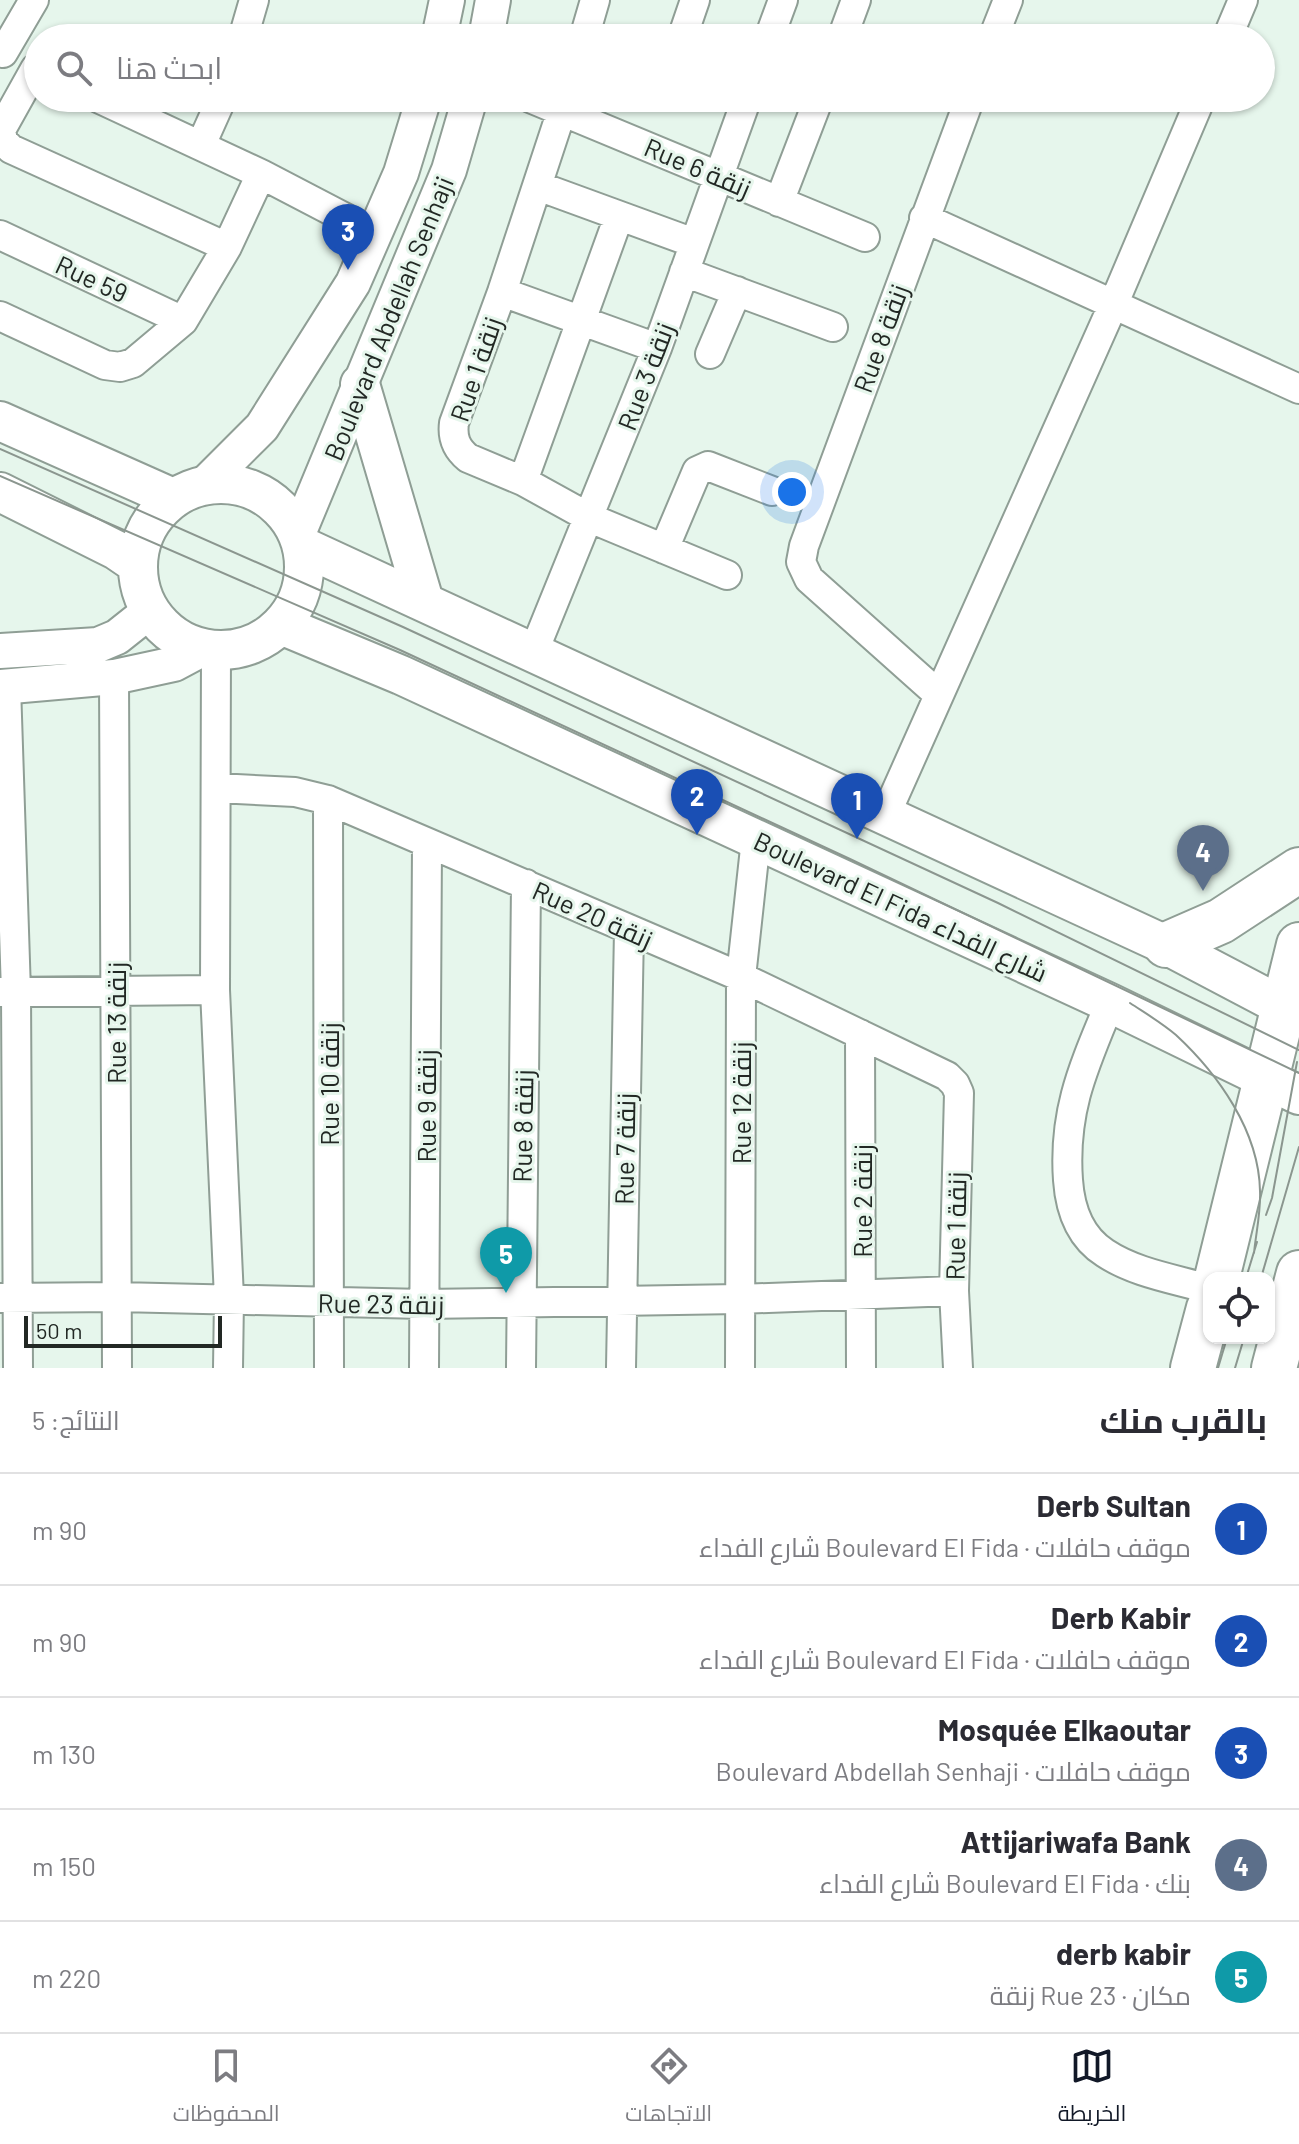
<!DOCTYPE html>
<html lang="ar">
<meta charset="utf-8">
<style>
:root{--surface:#fff;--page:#f2f2f3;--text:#2b2b33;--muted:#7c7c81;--line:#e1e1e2;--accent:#111827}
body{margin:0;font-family:Barlow,Cairo,sans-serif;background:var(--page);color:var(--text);direction:rtl}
.controls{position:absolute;right:24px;bottom:24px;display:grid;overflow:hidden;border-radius:16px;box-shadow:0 2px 6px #0004}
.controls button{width:72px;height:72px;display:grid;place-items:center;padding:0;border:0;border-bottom:2px solid var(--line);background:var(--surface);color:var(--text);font:40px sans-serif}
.scale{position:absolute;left:24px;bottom:20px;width:198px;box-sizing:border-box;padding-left:8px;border:4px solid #222824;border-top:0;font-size:22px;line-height:28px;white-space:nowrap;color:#222824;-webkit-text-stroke:6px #e6f6ec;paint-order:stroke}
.you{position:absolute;left:792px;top:492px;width:28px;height:28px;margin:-20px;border:6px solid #fff;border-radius:50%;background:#1a73e8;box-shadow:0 0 0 12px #1a73e833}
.badge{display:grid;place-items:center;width:52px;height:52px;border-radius:50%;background:var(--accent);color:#fff;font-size:26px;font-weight:700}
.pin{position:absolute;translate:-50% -66px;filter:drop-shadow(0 2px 4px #0008)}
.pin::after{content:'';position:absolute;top:42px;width:28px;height:24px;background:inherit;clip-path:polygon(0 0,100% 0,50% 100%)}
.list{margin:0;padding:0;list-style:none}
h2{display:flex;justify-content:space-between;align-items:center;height:104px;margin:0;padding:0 32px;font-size:34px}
h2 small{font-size:26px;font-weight:400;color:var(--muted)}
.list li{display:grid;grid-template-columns:52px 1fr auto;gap:24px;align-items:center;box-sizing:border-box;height:112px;padding:0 32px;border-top:2px solid var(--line)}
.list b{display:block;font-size:30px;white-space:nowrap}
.list p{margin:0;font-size:26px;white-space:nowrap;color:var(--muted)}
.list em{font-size:26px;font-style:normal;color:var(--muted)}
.icon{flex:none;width:44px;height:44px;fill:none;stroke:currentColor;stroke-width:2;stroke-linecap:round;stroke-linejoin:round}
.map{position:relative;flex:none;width:1299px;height:1368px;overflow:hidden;direction:ltr}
.search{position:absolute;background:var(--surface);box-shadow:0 2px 6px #0004;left:24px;right:24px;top:24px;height:88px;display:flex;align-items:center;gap:20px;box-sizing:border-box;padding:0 28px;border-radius:44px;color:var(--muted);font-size:30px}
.sheet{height:664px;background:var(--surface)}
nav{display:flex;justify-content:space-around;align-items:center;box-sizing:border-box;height:112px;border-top:2px solid var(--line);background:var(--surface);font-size:22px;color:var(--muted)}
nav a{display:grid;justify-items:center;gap:4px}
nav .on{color:var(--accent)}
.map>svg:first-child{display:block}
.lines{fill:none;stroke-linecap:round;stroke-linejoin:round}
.minor-casing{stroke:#8f9e95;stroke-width:32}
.tertiary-casing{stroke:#8f9e95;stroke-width:38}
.secondary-casing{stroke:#8f9e95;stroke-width:42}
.primary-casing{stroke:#8f9e95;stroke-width:48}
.minor{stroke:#fff;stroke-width:28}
.tertiary{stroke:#fff;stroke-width:34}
.secondary{stroke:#fff;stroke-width:38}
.primary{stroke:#fff;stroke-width:44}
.tram{stroke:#8b968f;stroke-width:2}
.labels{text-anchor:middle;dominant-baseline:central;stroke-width:6;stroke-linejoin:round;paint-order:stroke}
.street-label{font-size:26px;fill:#222824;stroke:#e6f6ec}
</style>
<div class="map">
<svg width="1299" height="1368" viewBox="0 0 1299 1368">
<rect width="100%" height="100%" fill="#e6f6ec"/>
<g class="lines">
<g class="minor-casing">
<path id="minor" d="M 243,38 L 254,0
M 584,38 L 595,0
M 682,38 L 695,0
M 769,38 L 783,0
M 842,38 L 856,0
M 993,38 L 1008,0
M 1227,38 L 1243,0
M 3,53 L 34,0
M 35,69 L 1,130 L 3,141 L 11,149 L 227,247
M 98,98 L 261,174 L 376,234
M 530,98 L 865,237
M 566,98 L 502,292 L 454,423 C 452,438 456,448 468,458 L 523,481 L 590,518 L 727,575
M 201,145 L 222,98
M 538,186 L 694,243
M 779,202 L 819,98
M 924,218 L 1299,389
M 0,235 L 183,321
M 684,272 L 833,327
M 502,292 L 657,348
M 0,316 L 105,365 L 120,367 L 133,363 L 183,321 L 227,247 L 261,174
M 710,354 L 737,291
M 523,481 L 619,216
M 664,549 L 697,471 L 708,466 L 772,491
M 216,649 L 215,990 L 229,1298 L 228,1368
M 534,651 L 657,348 L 747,98
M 114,677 L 117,1368
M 6,686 L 16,992 L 18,1368
M 939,695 L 809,579 L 801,562 L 804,546 L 970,98
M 217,788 L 295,792 L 328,800 L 741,977 L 947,1076 L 955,1084 L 959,1093 L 954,1291 L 958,1368
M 328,800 L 329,1368
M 886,814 L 1114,303 L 1201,98
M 0,992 L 215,990
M 1110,1003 C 1084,1066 1063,1110 1068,1180 C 1070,1209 1080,1237 1105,1253 C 1135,1273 1175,1279 1209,1289
M 860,1034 L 861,1368
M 0,1298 L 118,1297 L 424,1304 L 739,1299 L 954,1291
M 424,1368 L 427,844
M 521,1368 L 526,884
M 621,1368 L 629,930
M 740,1368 L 741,977 L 756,839"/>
</g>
<g class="tertiary-casing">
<path id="tertiary" d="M 439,38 L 447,0
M 486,38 L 493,0
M 204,485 L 262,427 L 353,283 L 401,173 L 424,98
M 298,534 L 449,170 L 470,98
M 0,651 L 98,645 L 117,637 L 151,610
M 0,687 L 114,677 L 174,664 L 204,648"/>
</g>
<g class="secondary-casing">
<path id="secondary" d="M 360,384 L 424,601
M 0,421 L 173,498
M138 567a83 83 0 1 1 166 0a83 83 0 1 1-166 0Z
M 0,492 L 116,550 L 138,565
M 302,546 L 1166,945 L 1299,1015
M 281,625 L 401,675 L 1110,1003 L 1299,1095"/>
</g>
<g class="primary-casing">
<path id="primary" d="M 1166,945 L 1221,921 L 1299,870
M 1217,1278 L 1299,945
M 1193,1368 L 1209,1308
M 1274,1368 L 1299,1273"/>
</g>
<use href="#minor" class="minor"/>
<use href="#tertiary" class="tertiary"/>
<use href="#secondary" class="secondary"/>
<use href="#primary" class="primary"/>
<path class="tram" d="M 0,449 L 403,627 L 998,903 L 1299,1050
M 0,476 L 400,650 L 850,859 L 1299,1073
M 1130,1003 C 1145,1013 1162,1023 1176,1035 C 1218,1074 1259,1131 1260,1191 C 1261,1211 1256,1233 1254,1253
M 1266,1215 L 1272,1198 L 1297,1062
M 1246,1278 L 1257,1242
M 1261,1278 L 1299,1147
M 1218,1368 L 1227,1338
M 1235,1368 L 1244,1338"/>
</g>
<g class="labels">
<g class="street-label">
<text transform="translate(698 167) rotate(23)">Rue 6 زنقة</text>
<text transform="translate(92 278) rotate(25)">Rue 59</text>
<text transform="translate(388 318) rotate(-68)">Boulevard Abdellah Senhaji</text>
<text transform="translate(880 338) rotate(-70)">Rue 8 زنقة</text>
<text transform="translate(475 369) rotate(-71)">Rue 1 زنقة</text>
<text transform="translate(645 376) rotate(-69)">Rue 3 زنقة</text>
<text transform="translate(901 906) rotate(25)">Boulevard El Fida شارع الفداء</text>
<text transform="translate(593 914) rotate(24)">Rue 20 زنقة</text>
<text transform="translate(115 1023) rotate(-90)">Rue 13 زنقة</text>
<text transform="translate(328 1084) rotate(-90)">Rue 10 زنقة</text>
<text transform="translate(740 1103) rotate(-90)">Rue 12 زنقة</text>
<text transform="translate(425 1106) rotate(-90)">Rue 9 زنقة</text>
<text transform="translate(522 1126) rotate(-89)">Rue 8 زنقة</text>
<text transform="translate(624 1149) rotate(-89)">Rue 7 زنقة</text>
<text transform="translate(861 1201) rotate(-90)">Rue 2 زنقة</text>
<text transform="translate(955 1226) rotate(-89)">Rue 1 زنقة</text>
<text transform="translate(381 1303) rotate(1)">Rue 23 زنقة</text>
</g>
</g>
</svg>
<div class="controls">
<button><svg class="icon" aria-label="locate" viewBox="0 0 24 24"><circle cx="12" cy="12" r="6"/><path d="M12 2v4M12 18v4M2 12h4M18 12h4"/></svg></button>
</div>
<div class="scale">50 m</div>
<div class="you"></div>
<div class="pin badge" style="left:857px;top:839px;background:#1a4fb4">1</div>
<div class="pin badge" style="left:697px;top:835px;background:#1a4fb4">2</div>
<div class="pin badge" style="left:348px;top:270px;background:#1a4fb4">3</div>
<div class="pin badge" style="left:1203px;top:891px;background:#5c6f8a">4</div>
<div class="pin badge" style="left:506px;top:1293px;background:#0f9aa8">5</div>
<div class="search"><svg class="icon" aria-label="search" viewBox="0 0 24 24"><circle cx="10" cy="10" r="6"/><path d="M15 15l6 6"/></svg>ابحث هنا</div>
</div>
<section class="sheet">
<h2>بالقرب منك<small>النتائج: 5</small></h2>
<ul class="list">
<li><span class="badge" style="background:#1a4fb4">1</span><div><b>Derb Sultan</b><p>موقف حافلات · Boulevard El Fida شارع الفداء</p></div><em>90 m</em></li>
<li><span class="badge" style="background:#1a4fb4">2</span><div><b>Derb Kabir</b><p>موقف حافلات · Boulevard El Fida شارع الفداء</p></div><em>90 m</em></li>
<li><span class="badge" style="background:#1a4fb4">3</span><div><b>Mosquée Elkaoutar</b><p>موقف حافلات · Boulevard Abdellah Senhaji</p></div><em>130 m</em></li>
<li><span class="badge" style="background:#5c6f8a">4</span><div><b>Attijariwafa Bank</b><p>بنك · Boulevard El Fida شارع الفداء</p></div><em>150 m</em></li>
<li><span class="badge" style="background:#0f9aa8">5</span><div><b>derb kabir</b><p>مكان · Rue 23 زنقة</p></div><em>220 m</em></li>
</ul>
</section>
<nav>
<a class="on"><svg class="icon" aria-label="map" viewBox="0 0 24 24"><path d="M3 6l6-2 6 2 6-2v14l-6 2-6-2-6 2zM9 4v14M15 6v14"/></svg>الخريطة</a>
<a><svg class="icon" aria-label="directions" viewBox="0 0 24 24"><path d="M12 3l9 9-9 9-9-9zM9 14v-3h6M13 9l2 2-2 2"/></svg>الاتجاهات</a>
<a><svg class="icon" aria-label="saved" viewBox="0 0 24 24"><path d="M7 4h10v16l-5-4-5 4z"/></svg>المحفوظات</a>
</nav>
